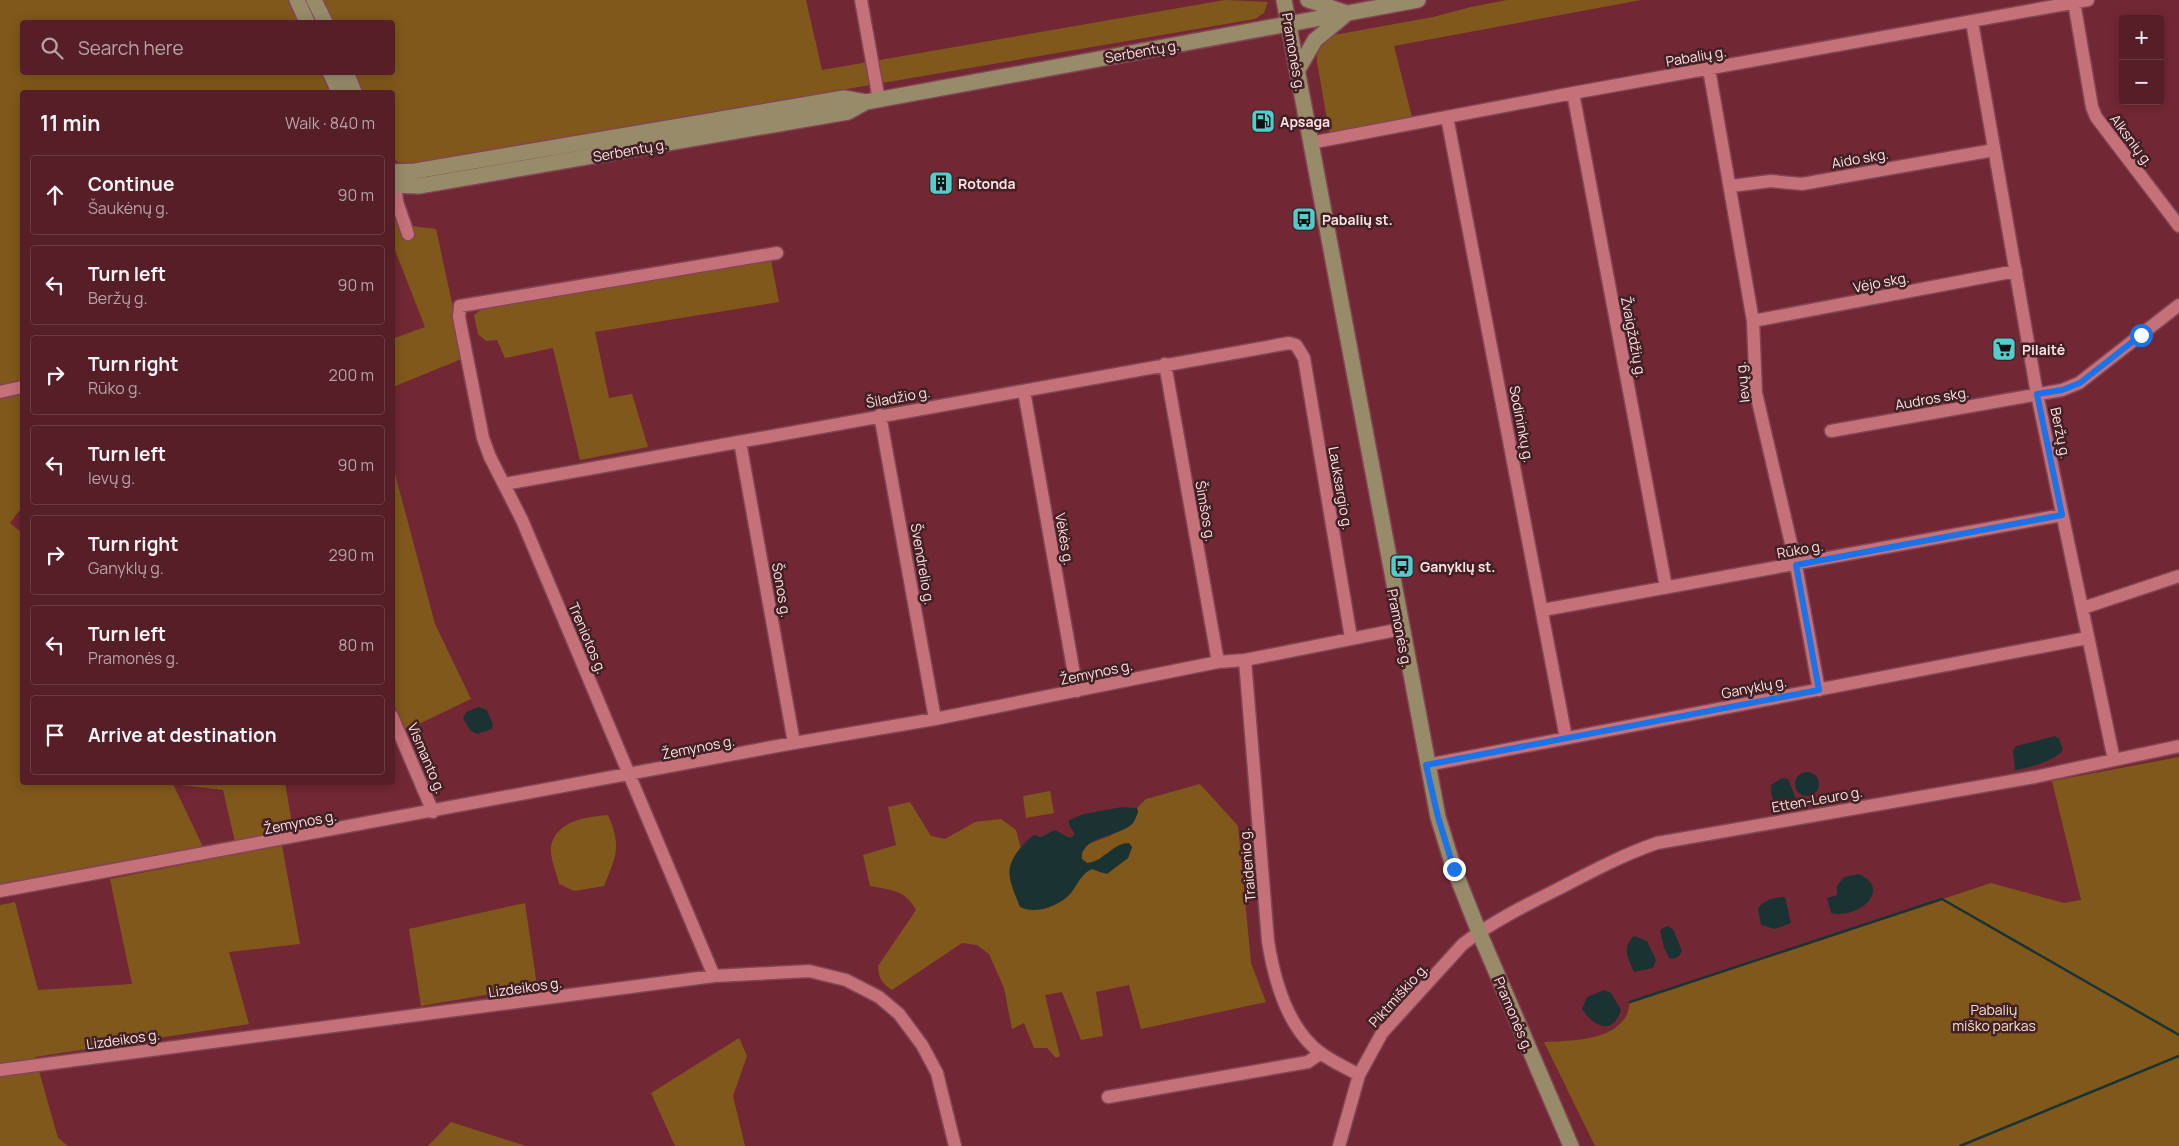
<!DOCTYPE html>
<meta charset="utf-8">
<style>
:root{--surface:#561e27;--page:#5f2b33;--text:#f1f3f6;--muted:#b6a2a7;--line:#6c3c44}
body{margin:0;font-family:Manrope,sans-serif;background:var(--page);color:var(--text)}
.controls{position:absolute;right:15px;top:15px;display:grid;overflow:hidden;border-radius:5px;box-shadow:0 2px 12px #0003}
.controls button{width:45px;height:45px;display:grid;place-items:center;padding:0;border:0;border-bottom:1px solid var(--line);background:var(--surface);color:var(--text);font:25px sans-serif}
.stop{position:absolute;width:15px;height:15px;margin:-11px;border:4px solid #1a73e8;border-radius:50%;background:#fff}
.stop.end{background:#1a73e8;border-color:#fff;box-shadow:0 1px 5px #0008}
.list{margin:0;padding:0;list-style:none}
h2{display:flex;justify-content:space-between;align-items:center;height:65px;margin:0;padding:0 20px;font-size:21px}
h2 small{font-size:16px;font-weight:400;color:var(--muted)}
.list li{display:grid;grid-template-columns:32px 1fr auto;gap:15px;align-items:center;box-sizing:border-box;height:80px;margin:0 10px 10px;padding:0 10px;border:1px solid var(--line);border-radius:5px}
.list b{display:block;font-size:19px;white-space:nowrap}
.list p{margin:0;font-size:16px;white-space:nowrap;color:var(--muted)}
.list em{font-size:16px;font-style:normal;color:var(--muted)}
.icon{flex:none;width:28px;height:28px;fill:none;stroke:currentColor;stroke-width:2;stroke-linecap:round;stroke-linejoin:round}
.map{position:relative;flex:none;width:2179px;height:1146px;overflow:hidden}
.search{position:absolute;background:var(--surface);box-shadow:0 2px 12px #0003;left:20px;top:20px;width:375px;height:55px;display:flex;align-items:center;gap:12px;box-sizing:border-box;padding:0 18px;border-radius:5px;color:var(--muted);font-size:19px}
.panel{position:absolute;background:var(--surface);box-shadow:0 2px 12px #0003;left:20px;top:90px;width:375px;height:695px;border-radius:5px}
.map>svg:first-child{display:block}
.green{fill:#80581b}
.water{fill:#1a3332}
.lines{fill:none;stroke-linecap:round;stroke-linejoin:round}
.stream{stroke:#1a3332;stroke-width:2.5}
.minor-casing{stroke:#834554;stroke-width:15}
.major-casing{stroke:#834554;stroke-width:18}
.minor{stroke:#c4717a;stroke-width:12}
.major{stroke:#978b6a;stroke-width:15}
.route{stroke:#1a73e8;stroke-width:6}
.labels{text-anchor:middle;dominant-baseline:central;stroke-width:5;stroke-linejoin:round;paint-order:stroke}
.street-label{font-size:14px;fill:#fde1e3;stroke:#422024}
.poi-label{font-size:14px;font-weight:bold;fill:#fde1e3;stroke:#422024;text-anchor:start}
.park-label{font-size:14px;fill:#f1dfc8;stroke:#422024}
</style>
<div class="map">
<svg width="2179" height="1146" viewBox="0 0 2179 1146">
<rect width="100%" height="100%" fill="#722834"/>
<path class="green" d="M 0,0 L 292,0 L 302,22 L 22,22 L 22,72 L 323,73 L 331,92 L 22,92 L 22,507 L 10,523 L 22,533 L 22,782 L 285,783 L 293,829 L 235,842 L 223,790 L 173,784 L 204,849 L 0,885 Z
M 318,0 L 806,0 L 822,70 L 1225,0 L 1268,2 L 1264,13 L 1255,19 L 404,165 L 393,159 L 392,92 L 361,92 L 352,73 L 392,72 L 392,22 L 330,22 Z
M 1507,0 L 1641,0 L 1394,46 L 1412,117 L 1330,136 L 1317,62 C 1316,48 1323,42 1334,35 L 1433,17 L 1471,7 Z
M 393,212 L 401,231 L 412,226 L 436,229 L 464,358 L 393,387 L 392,339 L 425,327 L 393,245 Z
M 771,260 L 779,302 L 595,332 L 609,398 L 632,394 L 648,447 L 580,460 L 553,348 L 505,358 L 497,340 L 486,341 L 478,334 L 474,315 L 485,307 Z
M 393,466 L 435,624 L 471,699 L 406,730 L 392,701 Z
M 2179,757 L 2179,1146 L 1595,1146 L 1544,1042 C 1569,1041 1610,1041 1625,1018 C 1628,1014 1629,1007 1630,1002 L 1991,883 L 2064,903 L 2081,900 L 2052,781 Z
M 1200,784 L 1238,826 L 1251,963 L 1266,1002 L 1141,1029 L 1129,985 L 1096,992 L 1103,1036 L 1081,1040 L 1062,992 L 1045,995 L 1060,1056 L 1056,1058 L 1047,1048 L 1034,1048 L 1024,1023 L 1012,1029 L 1004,988 L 989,954 L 977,945 L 962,943 L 892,990 C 882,983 879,979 878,966 L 916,910 C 906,890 891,890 870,886 L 863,855 L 896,845 L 888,807 L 910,802 L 931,836 L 945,839 L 975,822 L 1001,819 L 1016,830 L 1021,849 L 1010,868 L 1069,894 L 1084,873 L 1092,869 L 1102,873 L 1128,858 L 1132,847 L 1104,855 L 1095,863 L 1087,863 L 1082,859 L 1081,854 L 1088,844 L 1110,836 L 1138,812 L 1137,808 L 1146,799 Z
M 1050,791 L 1054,813 L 1026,818 L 1023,796 Z
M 608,815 C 622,847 616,856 604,886 L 574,891 L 559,884 C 557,874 549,855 551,846 C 557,820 587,817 608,815 Z
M 282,845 L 300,944 L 229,952 L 249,1024 L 35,1057 L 58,1138 L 68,1146 L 0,1146 L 0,905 L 15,902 L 38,990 L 132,984 L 110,879 Z
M 525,903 L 537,986 L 421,1006 L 409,929 Z
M 739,1038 L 747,1056 L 733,1096 L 745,1146 L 675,1146 L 651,1093 Z
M 451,1122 L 526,1146 L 428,1146 Z"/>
<path class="water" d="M 479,707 L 487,710 L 493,725 L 492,729 L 477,734 L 470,730 L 463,718 L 466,712 Z
M 2055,736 L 2059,739 L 2063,750 C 2055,761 2028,768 2015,770 L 2013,751 L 2016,746 Z
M1795 784a12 12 0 1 1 24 0a12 12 0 1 1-24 0Z
M 1782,778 L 1788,779 L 1796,799 L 1791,806 C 1776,807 1770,800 1771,785 Z
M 1122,807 L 1137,808 L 1138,812 C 1137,815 1135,820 1133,823 C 1121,837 1079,836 1082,859 L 1087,863 C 1104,862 1112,843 1129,843 L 1132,847 L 1128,858 L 1107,874 L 1092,869 C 1081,874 1078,884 1071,893 C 1060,906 1035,915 1020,907 C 1016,896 1007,879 1010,867 C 1012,856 1025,841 1034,835 L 1041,837 C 1062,827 1050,829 1070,838 L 1075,834 L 1069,825 L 1069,820 L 1084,814 Z
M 1859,874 C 1894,890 1856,920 1831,913 L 1827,898 L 1837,895 L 1837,886 L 1844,877 Z
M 1785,897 L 1791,923 L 1775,929 L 1761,925 L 1758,909 C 1763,900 1775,897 1785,897 Z
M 1667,926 L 1673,929 L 1682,951 L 1679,956 L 1673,959 L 1669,958 L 1664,948 L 1660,930 Z
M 1634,936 L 1647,941 L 1656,960 L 1653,968 L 1634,972 C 1628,958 1621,948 1634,936 Z
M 1604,990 L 1611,993 L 1621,1010 C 1613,1036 1594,1027 1582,1009 L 1587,997 Z"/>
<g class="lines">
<path class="stream" d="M 1630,1002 L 1942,899 L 2179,1035
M 1960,1146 L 2179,1056"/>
<g class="minor-casing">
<path id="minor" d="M 861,0 L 879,100
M 2074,2 L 2092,107 L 2096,117 L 2179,226
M 1972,22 L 2037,394 L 2114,760
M 1709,69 L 1753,321 L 1756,393 L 1796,565 L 1819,690
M 1573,93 L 1666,587
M 1447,117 L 1566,738
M 1310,143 L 1573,93 L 2088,0
M 395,185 L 397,202 L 408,234
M 1731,186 L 1771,181 L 1802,184 L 1994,150
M 1753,321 L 2016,271
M 1165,364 L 1218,662
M 1024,391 L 1077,691
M 0,392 L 22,387
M 880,415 L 935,719
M 1831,431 L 2062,390 L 2079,383 L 2179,305
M 740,442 L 794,743
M 505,484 L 1289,343 L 1296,345 L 1304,358 L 1351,638
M 2083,608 L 2179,576
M 1543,610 L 2062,515
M 1245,660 L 1268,941 C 1274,979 1288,1030 1322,1054 C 1333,1062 1347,1068 1359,1075
M 392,716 L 433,812
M 1427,765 L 2087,638
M 0,891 L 794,743 L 935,719 L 1218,662 L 1245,660 L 1401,629
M 714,976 L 522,520 L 490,457 L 483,438 L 459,317 L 460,306 L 777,253
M 0,1070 L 714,976 L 809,971 L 846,980 L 879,997 L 899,1014 L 922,1045 L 937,1073 L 955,1146
M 1108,1097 L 1308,1062 L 1321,1053
M 1339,1146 L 1359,1075 L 1382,1033 L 1463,944 C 1492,922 1524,906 1556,890 C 1589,873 1622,855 1657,843 L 2035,777 L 2179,746"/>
</g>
<g class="major-casing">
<path id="major" d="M 297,0 L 307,22
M 314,0 L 325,22
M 1284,0 L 1438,817 L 1454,869 L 1479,932 L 1571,1146
M 1308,0 L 1344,12
M 1297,71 L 1315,40 L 1344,16
M 330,72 L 339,92
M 346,72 L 354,92
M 392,172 L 415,171 L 844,98 L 866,102
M 392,185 L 419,186 L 848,112 L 866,102 L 1418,0"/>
</g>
<use href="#minor" class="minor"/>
<use href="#major" class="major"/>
</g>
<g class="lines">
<path class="route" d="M 1454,869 L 1438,817 L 1426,765 L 1819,690 L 1796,565 L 2062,515 L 2037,394 L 2062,390 L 2080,383 L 2141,335"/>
</g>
<defs>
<g id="fuel-square" transform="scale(1.25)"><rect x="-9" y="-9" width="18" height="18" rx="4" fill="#53cdcb" stroke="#422024"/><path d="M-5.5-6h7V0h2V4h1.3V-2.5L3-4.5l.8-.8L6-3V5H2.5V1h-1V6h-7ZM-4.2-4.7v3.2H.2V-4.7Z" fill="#111"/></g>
<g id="building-square" transform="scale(1.25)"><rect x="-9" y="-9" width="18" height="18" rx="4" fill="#53cdcb" stroke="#422024"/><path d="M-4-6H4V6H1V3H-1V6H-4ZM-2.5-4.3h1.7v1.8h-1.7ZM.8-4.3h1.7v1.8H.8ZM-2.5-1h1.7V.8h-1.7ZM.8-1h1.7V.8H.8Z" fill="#111"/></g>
<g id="bus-square" transform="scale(1.25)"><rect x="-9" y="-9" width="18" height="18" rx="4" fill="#53cdcb" stroke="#422024"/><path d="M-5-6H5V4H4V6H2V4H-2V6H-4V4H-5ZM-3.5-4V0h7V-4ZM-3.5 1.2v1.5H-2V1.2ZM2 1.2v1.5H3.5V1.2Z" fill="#111"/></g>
<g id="supermarket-square" transform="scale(1.25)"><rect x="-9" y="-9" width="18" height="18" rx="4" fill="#53cdcb" stroke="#422024"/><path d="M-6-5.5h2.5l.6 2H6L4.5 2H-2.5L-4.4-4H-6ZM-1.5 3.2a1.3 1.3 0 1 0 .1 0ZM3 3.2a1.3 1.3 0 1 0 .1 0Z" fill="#111"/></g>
</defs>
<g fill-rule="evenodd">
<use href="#fuel-square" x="1263" y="121"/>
<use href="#building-square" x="941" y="183"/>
<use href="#bus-square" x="1304" y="219"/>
<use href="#supermarket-square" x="2004" y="349"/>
<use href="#bus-square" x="1402" y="566"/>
</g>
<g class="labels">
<g class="street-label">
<text transform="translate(1142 51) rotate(-10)">Serbentų g.</text>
<text transform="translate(1294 52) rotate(80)">Pramonės g.</text>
<text transform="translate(1696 56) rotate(-10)">Pabalių g.</text>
<text transform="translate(2132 140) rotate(53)">Alksnių g.</text>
<text transform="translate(630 150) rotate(-10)">Serbentų g.</text>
<text transform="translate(1860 158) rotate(-10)">Aido skg.</text>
<text transform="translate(1881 282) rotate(-11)">Vėjo skg.</text>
<text transform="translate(1634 337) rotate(79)">Žvaigždžių g.</text>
<text transform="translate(1742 382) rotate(-96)">Ievų g.</text>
<text transform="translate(898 397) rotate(-10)">Šiladžio g.</text>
<text transform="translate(1932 398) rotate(-10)">Audros skg.</text>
<text transform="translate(1522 424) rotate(79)">Sodininkų g.</text>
<text transform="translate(2061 433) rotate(78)">Beržų g.</text>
<text transform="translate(1341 488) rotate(80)">Lauksargio g.</text>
<text transform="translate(1206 511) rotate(80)">Šimšos g.</text>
<text transform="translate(1065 539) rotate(80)">Vėkės g.</text>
<text transform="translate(1800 549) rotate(-10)">Rūko g.</text>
<text transform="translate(923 564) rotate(80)">Švendrelio g.</text>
<text transform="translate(782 590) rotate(80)">Šonos g.</text>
<text transform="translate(1400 628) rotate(79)">Pramonės g.</text>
<text transform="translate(588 638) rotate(67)">Treniotos g.</text>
<text transform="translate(1096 672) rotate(-12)">Žemynos g.</text>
<text transform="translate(1754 687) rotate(-11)">Ganyklų g.</text>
<text transform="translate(698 747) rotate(-11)">Žemynos g.</text>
<text transform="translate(427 758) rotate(67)">Vismanto g.</text>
<text transform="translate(1817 799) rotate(-10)">Etten-Leuro g.</text>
<text transform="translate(300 822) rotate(-11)">Žemynos g.</text>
<text transform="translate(1247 865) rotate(-95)">Traidenio g.</text>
<text transform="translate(525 987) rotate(-8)">Lizdeikos g.</text>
<text transform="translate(1398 995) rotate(-48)">Piktmiškio g.</text>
<text transform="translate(1514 1014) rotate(67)">Pramonės g.</text>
<text transform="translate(123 1039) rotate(-8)">Lizdeikos g.</text>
</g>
<g class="poi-label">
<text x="1280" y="121">Apsaga</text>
<text x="958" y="183">Rotonda</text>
<text x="1322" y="219">Pabalių st.</text>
<text x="2022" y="349">Pilaitė</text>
<text x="1420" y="566">Ganyklų st.</text>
</g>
<g class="park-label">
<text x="1994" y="1009">Pabalių<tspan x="1994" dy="16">miško parkas</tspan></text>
</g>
</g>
</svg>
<div class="controls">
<button>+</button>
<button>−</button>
</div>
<div class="stop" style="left:2141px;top:335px"></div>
<div class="stop end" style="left:1454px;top:869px"></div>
<div class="search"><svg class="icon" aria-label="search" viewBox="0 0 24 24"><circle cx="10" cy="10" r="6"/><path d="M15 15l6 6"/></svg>Search here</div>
<section class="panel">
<h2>11 min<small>Walk · 840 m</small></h2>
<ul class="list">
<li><svg class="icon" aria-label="ahead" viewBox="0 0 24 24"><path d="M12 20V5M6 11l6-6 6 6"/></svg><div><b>Continue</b><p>Šaukėnų g.</p></div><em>90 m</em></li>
<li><svg class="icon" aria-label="left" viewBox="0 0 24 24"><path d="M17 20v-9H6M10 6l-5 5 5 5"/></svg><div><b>Turn left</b><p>Beržų g.</p></div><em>90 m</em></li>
<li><svg class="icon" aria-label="right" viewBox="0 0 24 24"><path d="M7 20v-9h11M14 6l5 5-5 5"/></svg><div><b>Turn right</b><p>Rūko g.</p></div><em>200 m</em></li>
<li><svg class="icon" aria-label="left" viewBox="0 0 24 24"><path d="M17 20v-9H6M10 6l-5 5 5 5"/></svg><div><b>Turn left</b><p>Ievų g.</p></div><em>90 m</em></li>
<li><svg class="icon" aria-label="right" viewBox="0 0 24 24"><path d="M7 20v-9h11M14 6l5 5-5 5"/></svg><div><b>Turn right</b><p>Ganyklų g.</p></div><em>290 m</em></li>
<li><svg class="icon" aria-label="left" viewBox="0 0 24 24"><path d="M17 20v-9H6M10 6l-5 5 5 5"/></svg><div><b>Turn left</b><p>Pramonės g.</p></div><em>80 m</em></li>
<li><svg class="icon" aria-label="arrive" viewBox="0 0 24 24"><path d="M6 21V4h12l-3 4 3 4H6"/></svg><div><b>Arrive at destination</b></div></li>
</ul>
</section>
</div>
